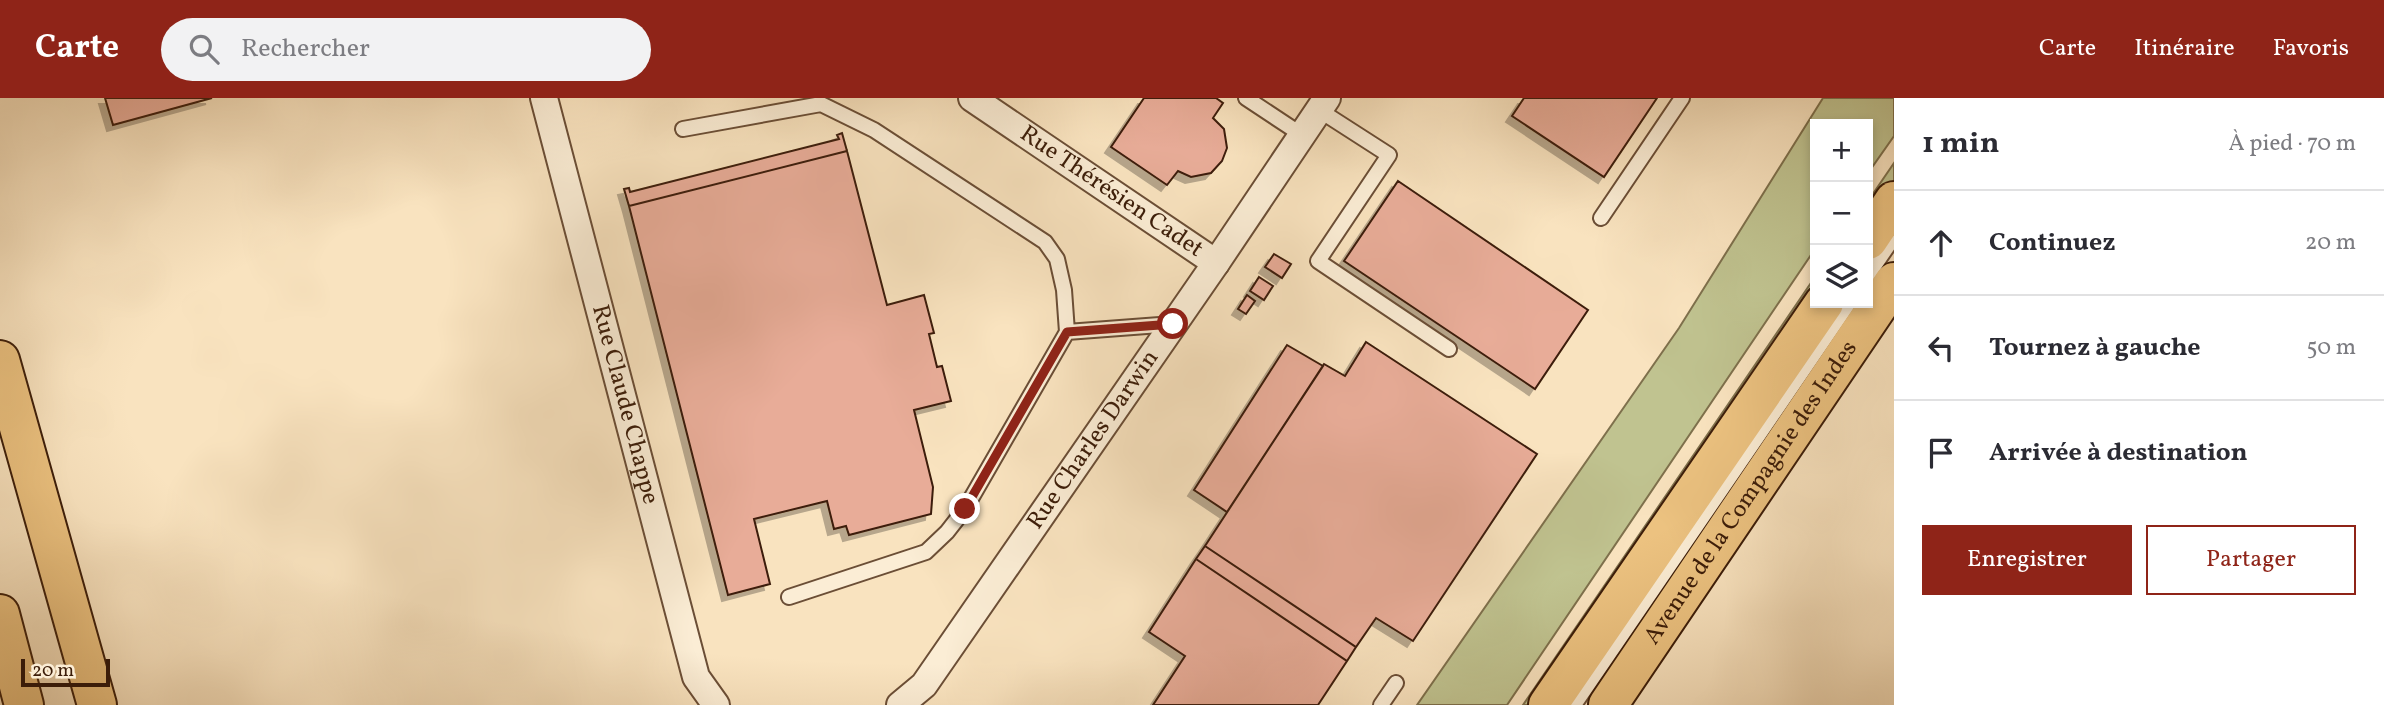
<!DOCTYPE html>
<html lang="fr">
<meta charset="utf-8">
<style>
:root{--surface:#fff;--page:#f2f2f3;--text:#2b2b33;--muted:#7c7c81;--line:#e1e1e2;--accent:#8f2418}
body{margin:0;font-family:Vollkorn,serif;background:var(--page);color:var(--text)}
.controls{position:absolute;right:21px;top:21px;display:grid;overflow:hidden;border-radius:0px;box-shadow:0 4px 10px #0003}
.controls button{width:63px;height:63px;display:grid;place-items:center;padding:0;border:0;border-bottom:2px solid var(--line);background:var(--surface);color:var(--text);font:35px sans-serif}
.scale{position:absolute;left:21px;bottom:18px;width:89px;box-sizing:border-box;padding-left:7px;border:4px solid #3c1d09;border-top:0;font-size:19px;line-height:24px;white-space:nowrap;color:#3c1d09;-webkit-text-stroke:5px #fbedd5;paint-order:stroke}
.stop{position:absolute;width:21px;height:21px;margin:-16px;border:5px solid #8f2418;border-radius:50%;background:#fff}
.stop.end{background:#8f2418;border-color:#fff;box-shadow:0 2px 7px #0008}
.list{margin:0;padding:0;list-style:none}
h2{display:flex;justify-content:space-between;align-items:center;height:91px;margin:0;padding:0 28px;font-size:30px}
h2 small{font-size:23px;font-weight:400;color:var(--muted)}
.list li{display:grid;grid-template-columns:46px 1fr auto;gap:21px;align-items:center;box-sizing:border-box;height:105px;padding:0 28px;border-top:2px solid var(--line)}
.list b{display:block;font-size:26px;white-space:nowrap}
.list em{font-size:23px;font-style:normal;color:var(--muted)}
.actions{display:flex;gap:14px;padding:21px 28px}
.actions a{flex:1;padding:16px 0;border:2px solid var(--accent);border-radius:0px;text-align:center;font-size:24px;color:var(--accent)}
.actions .main{background:var(--accent);color:#fff}
.icon{flex:none;width:38px;height:38px;fill:none;stroke:currentColor;stroke-width:2;stroke-linecap:round;stroke-linejoin:round}
.map{position:relative;flex:none;width:1894px;height:607px;overflow:hidden}
header{display:flex;align-items:center;gap:42px;box-sizing:border-box;height:98px;padding:0 35px;background:var(--accent);color:#fff}
header strong{font-size:33px}
nav{display:flex;gap:38px;margin-inline-start:auto;font-size:24px}
.search{width:490px;height:63px;background:var(--page);display:flex;align-items:center;gap:18px;box-sizing:border-box;padding:0 24px;border-radius:38px;color:var(--muted);font-size:26px}
main{display:flex}
aside{flex:1;background:var(--surface)}
.map>svg:first-child{display:block}
.green{fill:#c0c390;stroke:#7e704c;stroke-width:2}
.building{fill:#e8ac98;stroke:#3c1d09;stroke-width:2;filter:url(#shadow)}
.lines{fill:none;stroke-linecap:round;stroke-linejoin:round}
.lane-casing{stroke:#6b4e36;stroke-width:18}
.street-casing{stroke:#6b4e36;stroke-width:30}
.primary-casing{stroke:#3c1d09;stroke-width:42}
.highway-casing{stroke:#3c1d09;stroke-width:42}
.lane{stroke:#fbedd5;stroke-width:14}
.street{stroke:#fbedd5;stroke-width:26}
.primary{stroke:#ecc280;stroke-width:38}
.highway{stroke:#ecc280;stroke-width:38}
.route{stroke:#8f2418;stroke-width:9}
.labels{text-anchor:middle;dominant-baseline:central;stroke-width:5;stroke-linejoin:round;paint-order:stroke}
.street-label{font-size:24px;fill:#3c1d09;stroke:#fbedd5}
</style>
<header>
<strong>Carte</strong>
<div class="search"><svg class="icon" aria-label="search" viewBox="0 0 24 24"><circle cx="10" cy="10" r="6"/><path d="M15 15l6 6"/></svg>Rechercher</div>
<nav><a>Carte</a><a>Itinéraire</a><a>Favoris</a></nav>
</header>
<main>
<div class="map">
<svg width="1894" height="607" viewBox="0 0 1894 607">
<defs>
<filter id="shadow"><feDropShadow dx="-6" dy="6" stdDeviation="0" flood-color="#0004"/></filter>
</defs>
<rect width="100%" height="100%" fill="#f9e3bf"/>
<filter id="stains"><feTurbulence type="fractalNoise" baseFrequency=".00286" numOctaves="4"/><feColorMatrix values="0 0 0 0 .2 0 0 0 0 .09 0 0 0 0 .02 0 0 0 .5 -.17"/></filter>
<radialGradient id="worn" r=".72"><stop offset=".6" stop-color="#630" stop-opacity="0"/><stop offset="1" stop-color="#630" stop-opacity=".3"/></radialGradient>
<path class="green" d="M 1823,0 L 1894,0 L 1894,38 L 1868,75 L 1868,26 L 1815,26 L 1815,151 L 1507,607 L 1417,607 L 1679,230 Z
M 1894,65 L 1894,84 L 1868,123 L 1868,103 Z
M 1815,179 L 1815,199 L 1536,607 L 1523,607 Z"/>
<path class="building" d="M 105,0 L 212,0 L 113,27 Z
M 1144,0 L 1216,0 L 1223,5 L 1213,20 L 1224,31 L 1227,50 L 1222,63 L 1211,75 L 1191,79 L 1178,73 L 1167,87 L 1111,49 Z
M 1524,0 L 1657,0 L 1604,79 L 1512,18 Z
M 842,35 L 847,53 L 629,108 L 624,91 L 629,90 L 630,94 L 839,41 L 837,37 Z
M 847,53 L 887,207 L 924,197 L 934,235 L 929,236 L 937,269 L 942,268 L 951,303 L 914,312 L 933,389 L 931,416 L 849,437 L 846,428 L 834,431 L 827,403 L 754,421 L 770,486 L 728,497 L 629,108 Z
M 1398,83 L 1588,212 L 1535,291 L 1344,163 Z
M 1274,156 L 1291,166 L 1282,180 L 1265,169 Z
M 1259,179 L 1273,188 L 1264,202 L 1250,193 Z
M 1247,197 L 1255,203 L 1246,216 L 1238,211 Z
M 1366,244 L 1537,356 L 1413,543 L 1376,520 L 1356,549 L 1205,448 L 1324,266 L 1345,278 Z
M 1287,247 L 1323,268 L 1227,414 L 1194,392 Z
M 1205,448 L 1356,549 L 1347,563 L 1196,461 Z
M 1196,461 L 1347,563 L 1318,607 L 1153,607 L 1185,558 L 1149,534 Z"/>
<g class="lines">
<g class="lane-casing">
<path id="lane" d="M 1246,0 L 1302,37
M 1319,12 L 1389,57 L 1318,163 L 1449,251
M 683,31 L 821,6 L 874,32 L 1045,144 L 1057,161 L 1064,192 L 1067,234 L 965,411 L 947,434 L 926,454 L 789,499
M 1601,120 L 1682,0
M 1868,177 L 1894,139
M 1067,234 L 1173,226
M 1381,607 L 1396,585
M 1574,607 L 1849,205"/>
</g>
<g class="street-casing">
<g id="street">
<path id="s1" d="M 544,0 L 696,579 L 716,607"/>
<path id="s2" d="M 972,0 L 1216,165"/>
<path id="s3" d="M 900,607 L 924,587 L 1216,165 L 1327,0"/>
</g>
</g>
<g class="primary-casing">
<g id="primary">
<path d="M 1868,142 L 1894,103"/>
<path d="M 1548,607 L 1824,205"/>
<path id="s4" d="M 1608,607 L 1894,184"/>
</g>
</g>
<g class="highway-casing">
<path id="highway" d="M 0,262 L 97,607
M 0,516 L 24,607"/>
</g>
<use href="#lane" class="lane"/>
<use href="#street" class="street"/>
<use href="#primary" class="primary"/>
<use href="#highway" class="highway"/>
</g>
<g class="lines">
<path class="route" d="M 965,411 L 1067,234 L 1173,226"/>
</g>
<g class="labels">
<g class="street-label">
<text stroke="none"><textPath href="#s2" startOffset="168">Rue Thérésien Cadet</textPath></text>
<text stroke="none"><textPath href="#s1" startOffset="317">Rue Claude Chappe</textPath></text>
<text stroke="none"><textPath href="#s3" startOffset="329">Rue Charles Darwin</textPath></text>
<text stroke="none"><textPath href="#s4" startOffset="256">Avenue de la Compagnie des Indes</textPath></text>
</g>
</g>
<rect width="100%" height="100%" filter="url(#stains)"/>
<rect width="100%" height="100%" fill="url(#worn)"/>
</svg>
<div class="controls">
<button>+</button>
<button>−</button>
<button><svg class="icon" aria-label="layers" viewBox="0 0 24 24"><path d="M12 4l9 5-9 5-9-5zM3 14l9 5 9-5"/></svg></button>
</div>
<div class="scale">20 m</div>
<div class="stop" style="left:1173px;top:226px"></div>
<div class="stop end" style="left:965px;top:411px"></div>
</div>
<aside>
<h2>1 min<small>À pied · 70 m</small></h2>
<ul class="list">
<li><svg class="icon" aria-label="ahead" viewBox="0 0 24 24"><path d="M12 20V5M6 11l6-6 6 6"/></svg><div><b>Continuez</b></div><em>20 m</em></li>
<li><svg class="icon" aria-label="left" viewBox="0 0 24 24"><path d="M17 20v-9H6M10 6l-5 5 5 5"/></svg><div><b>Tournez à gauche</b></div><em>50 m</em></li>
<li><svg class="icon" aria-label="arrive" viewBox="0 0 24 24"><path d="M6 21V4h12l-3 4 3 4H6"/></svg><div><b>Arrivée à destination</b></div></li>
</ul>
<div class="actions"><a class="main">Enregistrer</a><a>Partager</a></div>
</aside>
</main>
